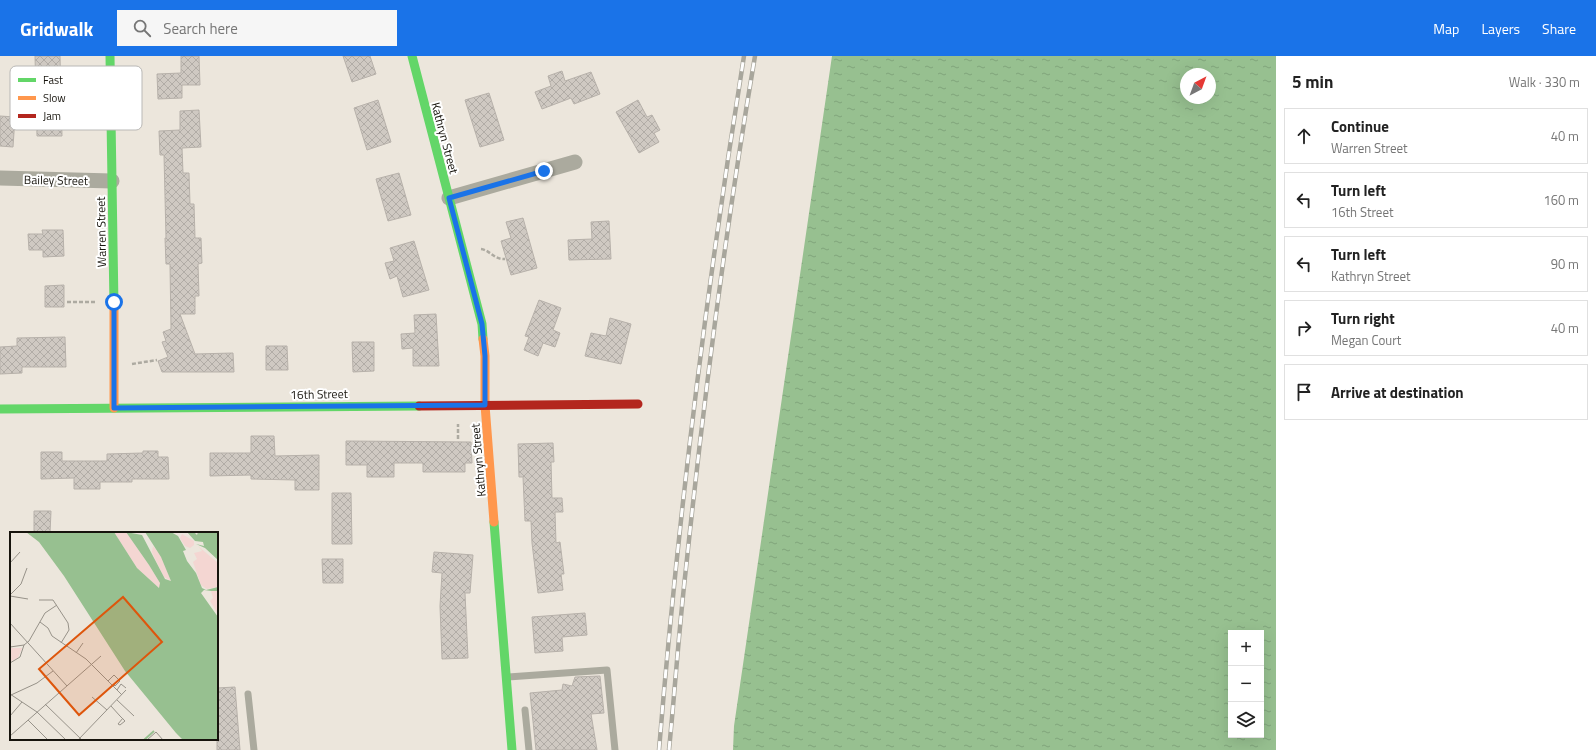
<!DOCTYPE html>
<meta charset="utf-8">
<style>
:root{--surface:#fff;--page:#f6f6f6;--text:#222;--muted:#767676;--line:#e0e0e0;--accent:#1a73e8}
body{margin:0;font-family:"Titillium Web",sans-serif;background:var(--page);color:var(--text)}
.controls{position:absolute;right:12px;bottom:12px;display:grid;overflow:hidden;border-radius:0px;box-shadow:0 4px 16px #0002}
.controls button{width:36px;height:36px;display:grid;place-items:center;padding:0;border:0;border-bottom:1px solid var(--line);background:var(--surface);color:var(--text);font:20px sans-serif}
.compass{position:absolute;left:1180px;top:12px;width:36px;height:36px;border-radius:50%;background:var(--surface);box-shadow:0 4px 16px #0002;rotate:41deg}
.stop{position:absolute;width:12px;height:12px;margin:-9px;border:3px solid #1a73e8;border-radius:50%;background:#fff}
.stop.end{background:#1a73e8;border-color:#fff;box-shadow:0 1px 4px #0008}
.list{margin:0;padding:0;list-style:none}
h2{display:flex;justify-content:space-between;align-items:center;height:52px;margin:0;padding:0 16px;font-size:17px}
h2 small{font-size:13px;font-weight:400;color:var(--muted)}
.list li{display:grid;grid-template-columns:26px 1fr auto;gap:12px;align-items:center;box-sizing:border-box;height:56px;margin:0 8px 8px;padding:0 8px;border:1px solid var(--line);border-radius:0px}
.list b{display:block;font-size:15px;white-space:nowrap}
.list p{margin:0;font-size:13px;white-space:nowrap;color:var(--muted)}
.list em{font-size:13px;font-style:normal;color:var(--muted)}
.icon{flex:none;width:22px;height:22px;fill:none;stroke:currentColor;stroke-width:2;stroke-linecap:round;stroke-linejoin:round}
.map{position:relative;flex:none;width:1276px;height:694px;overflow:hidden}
header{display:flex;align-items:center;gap:24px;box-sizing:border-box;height:56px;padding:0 20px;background:var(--accent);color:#fff}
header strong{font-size:19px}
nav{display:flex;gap:22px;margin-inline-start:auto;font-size:14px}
.search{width:280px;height:36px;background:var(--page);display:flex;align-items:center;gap:10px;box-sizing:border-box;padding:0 14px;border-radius:0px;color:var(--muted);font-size:15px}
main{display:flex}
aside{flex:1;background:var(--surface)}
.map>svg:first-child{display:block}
.water{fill:url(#water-ripples);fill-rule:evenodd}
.building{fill:url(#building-cross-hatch);stroke:#b7b1aa}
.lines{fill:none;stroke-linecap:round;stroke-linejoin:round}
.path{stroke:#adaaa1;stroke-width:2.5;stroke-dasharray:4 2;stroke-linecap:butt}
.lane{stroke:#abaa9e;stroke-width:7}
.street{stroke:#abaa9e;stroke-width:15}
.fast{stroke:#63d668;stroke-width:9}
.slow{stroke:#ff974d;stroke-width:9}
.jam{stroke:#b3261e;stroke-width:9}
.rail-casing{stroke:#a8a69c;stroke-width:4.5}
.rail{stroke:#fff;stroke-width:3;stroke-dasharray:9;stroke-linecap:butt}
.route{stroke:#1a73e8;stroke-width:5}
.labels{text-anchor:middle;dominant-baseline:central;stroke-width:4;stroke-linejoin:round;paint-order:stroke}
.street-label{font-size:12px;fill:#17140d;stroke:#fff}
.inset-river{fill:none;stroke:#97c090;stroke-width:2}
.inset-road{fill:none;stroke:#979289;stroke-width:1}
.view{fill:#de560c;fill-opacity:0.15;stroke:#de560c;stroke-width:2}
.inset-edge{fill:none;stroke:#17140d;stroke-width:2}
.key{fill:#fff;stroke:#b9b8b6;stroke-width:1}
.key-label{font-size:11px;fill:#17140d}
</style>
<header>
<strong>Gridwalk</strong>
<div class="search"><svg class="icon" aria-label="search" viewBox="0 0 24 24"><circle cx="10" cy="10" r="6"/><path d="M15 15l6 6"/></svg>Search here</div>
<nav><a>Map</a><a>Layers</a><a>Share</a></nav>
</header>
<main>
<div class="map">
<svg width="1276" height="694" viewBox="0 0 1276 694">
<defs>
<pattern id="water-ripples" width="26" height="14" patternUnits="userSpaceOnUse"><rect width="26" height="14" fill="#97c090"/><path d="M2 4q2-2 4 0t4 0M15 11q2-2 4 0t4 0" fill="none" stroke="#81a47b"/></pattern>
<pattern id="building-cross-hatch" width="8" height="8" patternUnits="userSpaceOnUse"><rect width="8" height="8" fill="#cfc9c2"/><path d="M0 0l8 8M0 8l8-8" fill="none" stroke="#b1aca6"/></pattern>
</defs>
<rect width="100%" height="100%" fill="#ece6dc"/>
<path class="water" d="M 832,0 L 1276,0 L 1276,694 L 733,694 L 734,670 ZM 1186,18 L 1210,18 L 1210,42 L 1186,42 ZM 1231,577 L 1261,577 L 1261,679 L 1231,679 Z"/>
<path class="building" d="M 35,0 L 60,0 L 62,80 L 37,80 Z
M 181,0 L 199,0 L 200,29 L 182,29 L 182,42 L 158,43 L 157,18 L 181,17 Z
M 343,0 L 370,0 L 376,18 L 352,26 Z
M 562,15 L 565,25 L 591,16 L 600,38 L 574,48 L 571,42 L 542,53 L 535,36 L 551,30 L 548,20 Z
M 489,37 L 504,84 L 480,91 L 465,44 Z
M 378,44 L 391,86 L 367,94 L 354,52 Z
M 638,44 L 647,61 L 652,59 L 660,74 L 654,77 L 659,86 L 639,97 L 616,56 Z
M 199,54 L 201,91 L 182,92 L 183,117 L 189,117 L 190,148 L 194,148 L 195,182 L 201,182 L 202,207 L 198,208 L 199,240 L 195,240 L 195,258 L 180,258 L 195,298 L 233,297 L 234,316 L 162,316 L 158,305 L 168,301 L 162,286 L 166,285 L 163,276 L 171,273 L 170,208 L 166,208 L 165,182 L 166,182 L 164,99 L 160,99 L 159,75 L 180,74 L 180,55 Z
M 0,60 L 15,61 L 13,91 L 0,90 Z
M 399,117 L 411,159 L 388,165 L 376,123 Z
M 523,162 L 537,212 L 511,219 L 501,185 L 511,182 L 506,166 Z
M 609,165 L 611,203 L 569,204 L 568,184 L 592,183 L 591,166 Z
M 42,174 L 63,174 L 64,200 L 43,201 L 43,194 L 29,194 L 28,178 L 43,178 Z
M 414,185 L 429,234 L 403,241 L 397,220 L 390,223 L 385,207 L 394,205 L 390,192 Z
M 64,229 L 64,251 L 45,251 L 45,230 Z
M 539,244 L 561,252 L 553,274 L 560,277 L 555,291 L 543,287 L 538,300 L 524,294 L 529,281 L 525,280 Z
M 436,258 L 439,310 L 413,310 L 413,292 L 402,293 L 401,278 L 415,277 L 414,259 Z
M 610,262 L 631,268 L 621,308 L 585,300 L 591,277 L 606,280 Z
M 65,281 L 66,311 L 22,311 L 22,317 L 0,318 L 0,291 L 17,290 L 17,282 Z
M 352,286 L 374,286 L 374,315 L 353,316 Z
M 266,290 L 287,290 L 288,314 L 266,314 Z
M 251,380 L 274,380 L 275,400 L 319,399 L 319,434 L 295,434 L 295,424 L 251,423 L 251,419 L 210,420 L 210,397 L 251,397 Z
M 346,385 L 471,386 L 472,407 L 465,407 L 465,416 L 423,416 L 423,407 L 394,407 L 394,421 L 367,421 L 367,409 L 346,409 Z
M 553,387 L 554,406 L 551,406 L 552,442 L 562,442 L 563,456 L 555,456 L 556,487 L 560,486 L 564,518 L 561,518 L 563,534 L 538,537 L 532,487 L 531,465 L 525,465 L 523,421 L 519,421 L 518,388 Z
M 143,395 L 158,395 L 158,401 L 168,401 L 169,423 L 132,423 L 132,426 L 100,426 L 100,433 L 74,433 L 74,422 L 41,423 L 41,396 L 62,396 L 62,405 L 107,405 L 107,398 L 143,397 Z
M 332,437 L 351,437 L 352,488 L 332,488 Z
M 34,455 L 51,455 L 50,477 L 34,477 Z
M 434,496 L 473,499 L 470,537 L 465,537 L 468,602 L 442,603 L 440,550 L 442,517 L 432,516 Z
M 322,503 L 343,503 L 343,527 L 323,527 Z
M 585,557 L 587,579 L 562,581 L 563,595 L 535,597 L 532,561 Z
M 600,620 L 604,657 L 591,658 L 597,694 L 536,694 L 530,637 L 562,634 L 563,628 L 572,630 L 575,621 Z
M 235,631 L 240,694 L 217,694 L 217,632 Z"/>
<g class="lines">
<path class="path" d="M 481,193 C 490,194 494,204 505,203
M 67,246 L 97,246
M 132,308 L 157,304
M 458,383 L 458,368"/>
<path class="lane" d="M 508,621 L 607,614 L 615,694
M 248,638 L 254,694
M 525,654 L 529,694"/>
<path class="street" d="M 0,122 L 112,125
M 449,142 L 575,106"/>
<path class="fast" d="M 110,0 L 114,250
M 412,0 L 482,268 L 483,283
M 0,353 L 419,350
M 494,466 L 512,694"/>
<path class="slow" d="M 483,283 L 485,300 L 485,349 L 494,466
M 114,352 L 114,250"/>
<path class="jam" d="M 419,350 L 638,348"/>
<g class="rail-casing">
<path id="rail" d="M 659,694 C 678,461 707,230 744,0
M 669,694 C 675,633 679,573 686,512 C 704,341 726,170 755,0"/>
</g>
<use href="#rail" class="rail"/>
</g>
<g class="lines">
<path class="route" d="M 114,246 L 114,352 L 485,349 L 485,300 L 482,268 L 449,142 L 544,115"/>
</g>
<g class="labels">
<g class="street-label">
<text transform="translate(445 82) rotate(75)">Kathryn Street</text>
<text transform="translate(56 124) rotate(1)">Bailey Street</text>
<text transform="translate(101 176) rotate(-91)">Warren Street</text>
<text transform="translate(319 338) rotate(-1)">16th Street</text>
<text transform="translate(478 404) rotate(-95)">Kathryn Street</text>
</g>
</g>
<g transform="translate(10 476)">
<rect width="208" height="208" fill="#ece6dc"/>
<path d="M 104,0 L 116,0 L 139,33 L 150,51 L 150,57 L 127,36 ZM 172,2 L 184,9 L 184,13 L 180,16 L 175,14 L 170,6 ZM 143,14 L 151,24 L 161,49 L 154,45 L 145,27 L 142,20 ZM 188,14 L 208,31 L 208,55 L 197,57 L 191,53 L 183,30 L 187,27 L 184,21 L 192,19 ZM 201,59 L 208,59 L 208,82 L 200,69 L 203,66 ZM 0,116 L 12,116 L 8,126 L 1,129 Z" fill="#f4d6d2"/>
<path d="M 16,0 L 104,0 L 127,36 L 149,56 L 150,51 L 139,33 L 116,0 L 132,3 L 155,47 L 161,49 L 151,25 L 135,0 L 161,0 L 168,4 L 176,18 L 173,19 L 177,29 L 186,41 L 192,56 L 196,58 L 208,55 L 208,59 L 201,59 L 194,58 L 191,61 L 208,85 L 208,208 L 173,208 L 166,201 L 115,139 L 54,44 L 29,10 ZM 177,0 L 184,0 L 187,3 L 188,0 L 208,0 L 208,28 L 195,16 L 186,12 L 194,14 L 193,10 L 185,9 Z" fill="#97c090"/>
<path class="inset-river" d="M 134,208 L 144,199"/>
<path class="inset-road" d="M 0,31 L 10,20M 0,63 L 11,52 L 17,36M 0,64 L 18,67M 29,68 L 43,68 L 58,91 L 59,98 L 51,111M 30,90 L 38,96 L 42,104 L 76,127 L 112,163M 0,91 L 57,154M 0,115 L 14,113 L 19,109 L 35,81 L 47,73M 66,121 L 73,111M 0,131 L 10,125 L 14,113M 98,149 L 104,143 L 110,149 L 105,154 L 103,152M 107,158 L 111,152 L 116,156M 0,162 L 27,180 L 56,208M 1,163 L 27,151 L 43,139M 82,165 L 97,178M 107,168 L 124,184M 35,172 L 72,208M 101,174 L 110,184 L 115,189 L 110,193 L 108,192 L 113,186M 0,184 L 12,170M 18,188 L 38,208M 0,204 L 91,124M 68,208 L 116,158M 137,208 L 146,200 L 153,208"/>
<path class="view" d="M 113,65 L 152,110 L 69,183 L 29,137 Z"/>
<rect width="208" height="208" class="inset-edge"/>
</g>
<rect x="10" y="10" width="132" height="64" rx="6" class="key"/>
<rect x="18" y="22" width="18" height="4" fill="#63d668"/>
<rect x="18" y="40" width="18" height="4" fill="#ff974d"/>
<rect x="18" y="58" width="18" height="4" fill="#b3261e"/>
<g class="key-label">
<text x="43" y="28">Fast</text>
<text x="43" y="46">Slow</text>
<text x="43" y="64">Jam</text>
</g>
</svg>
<div class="controls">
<button>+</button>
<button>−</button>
<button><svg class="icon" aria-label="layers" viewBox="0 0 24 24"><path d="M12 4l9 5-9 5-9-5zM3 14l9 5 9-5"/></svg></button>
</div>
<svg class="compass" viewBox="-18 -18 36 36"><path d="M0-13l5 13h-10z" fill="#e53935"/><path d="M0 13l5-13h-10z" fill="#767676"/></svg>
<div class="stop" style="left:114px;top:246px"></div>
<div class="stop end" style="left:544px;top:115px"></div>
</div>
<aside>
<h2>5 min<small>Walk · 330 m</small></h2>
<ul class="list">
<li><svg class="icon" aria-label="ahead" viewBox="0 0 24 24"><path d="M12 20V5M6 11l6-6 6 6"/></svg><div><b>Continue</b><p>Warren Street</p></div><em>40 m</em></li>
<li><svg class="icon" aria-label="left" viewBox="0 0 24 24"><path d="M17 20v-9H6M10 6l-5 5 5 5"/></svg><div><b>Turn left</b><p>16th Street</p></div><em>160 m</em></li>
<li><svg class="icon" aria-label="left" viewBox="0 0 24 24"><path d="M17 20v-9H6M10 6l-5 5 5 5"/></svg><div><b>Turn left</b><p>Kathryn Street</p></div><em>90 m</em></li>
<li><svg class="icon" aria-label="right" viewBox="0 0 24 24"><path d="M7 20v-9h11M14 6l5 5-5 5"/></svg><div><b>Turn right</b><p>Megan Court</p></div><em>40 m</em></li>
<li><svg class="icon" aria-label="arrive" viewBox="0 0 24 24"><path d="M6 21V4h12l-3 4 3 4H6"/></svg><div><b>Arrive at destination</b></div></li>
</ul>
</aside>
</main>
